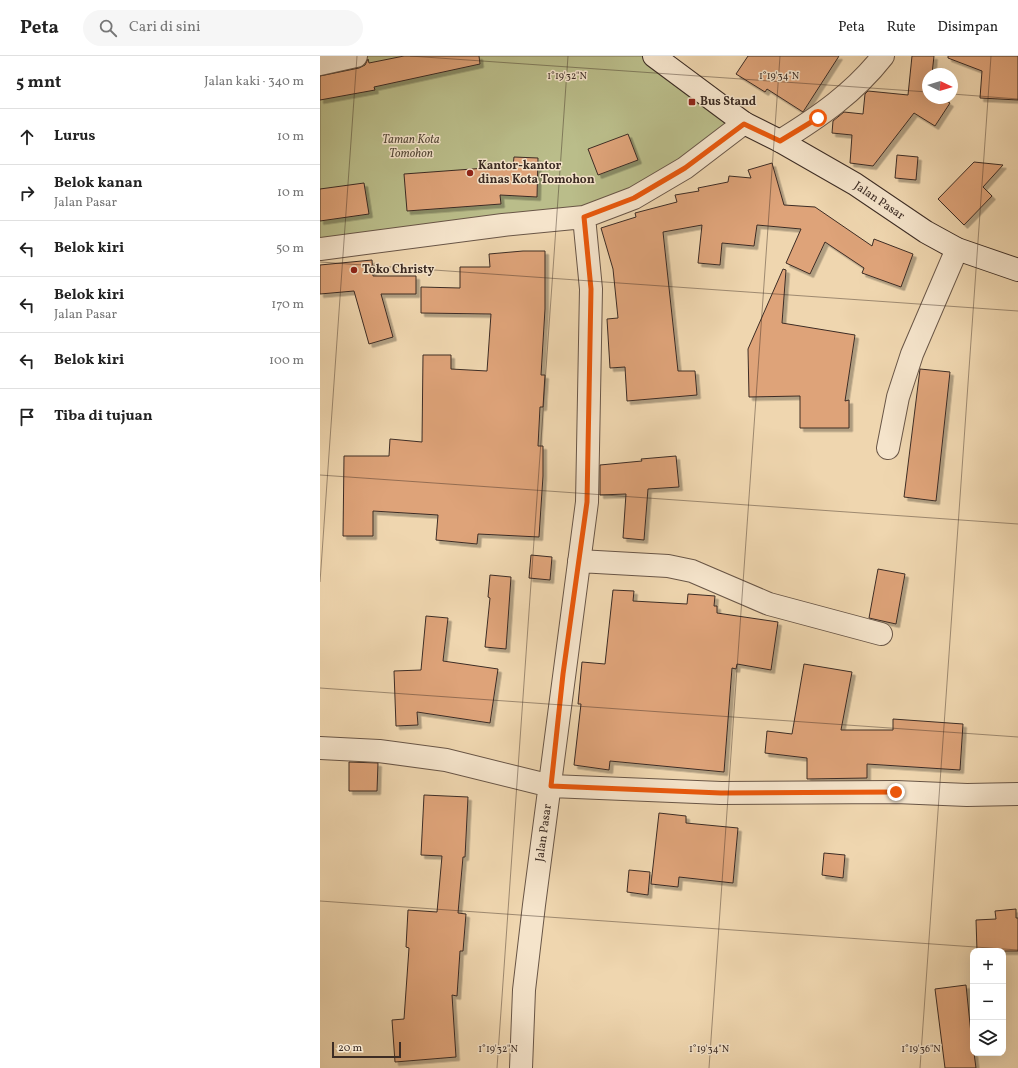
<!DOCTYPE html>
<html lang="id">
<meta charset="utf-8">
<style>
:root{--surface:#fff;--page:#f6f6f6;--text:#222;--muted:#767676;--line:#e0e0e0}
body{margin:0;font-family:Vollkorn,serif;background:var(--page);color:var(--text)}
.controls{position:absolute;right:12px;bottom:12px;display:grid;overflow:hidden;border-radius:8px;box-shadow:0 4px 16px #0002}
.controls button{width:36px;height:36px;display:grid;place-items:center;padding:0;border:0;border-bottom:1px solid var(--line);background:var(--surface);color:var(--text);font:20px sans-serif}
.compass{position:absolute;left:602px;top:12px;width:36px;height:36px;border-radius:50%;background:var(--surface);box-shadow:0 4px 16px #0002;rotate:94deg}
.scale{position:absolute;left:12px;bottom:10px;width:69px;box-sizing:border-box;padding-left:4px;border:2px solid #3c2c24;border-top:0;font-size:11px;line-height:14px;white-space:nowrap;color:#3c2c24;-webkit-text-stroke:3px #f5e4cb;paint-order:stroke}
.stop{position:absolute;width:12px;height:12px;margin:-9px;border:3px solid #ea580c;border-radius:50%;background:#fff}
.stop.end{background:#ea580c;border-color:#fff;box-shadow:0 1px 4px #0008}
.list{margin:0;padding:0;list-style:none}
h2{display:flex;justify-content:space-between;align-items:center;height:52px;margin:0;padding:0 16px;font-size:17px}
h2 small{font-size:13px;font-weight:400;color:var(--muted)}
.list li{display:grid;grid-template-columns:26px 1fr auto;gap:12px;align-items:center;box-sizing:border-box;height:56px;padding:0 16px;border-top:1px solid var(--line)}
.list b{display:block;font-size:15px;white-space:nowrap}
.list p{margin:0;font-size:13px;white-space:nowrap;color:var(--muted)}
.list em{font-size:13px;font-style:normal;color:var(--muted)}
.icon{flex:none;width:22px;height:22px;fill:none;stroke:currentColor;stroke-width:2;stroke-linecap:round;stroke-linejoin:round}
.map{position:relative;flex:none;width:698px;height:1012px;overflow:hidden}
header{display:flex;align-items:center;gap:24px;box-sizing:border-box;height:56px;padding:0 20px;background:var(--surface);border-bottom:1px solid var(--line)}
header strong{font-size:19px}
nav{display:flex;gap:22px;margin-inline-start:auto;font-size:14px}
.search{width:280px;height:36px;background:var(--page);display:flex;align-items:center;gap:10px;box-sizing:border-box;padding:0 14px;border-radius:22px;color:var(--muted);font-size:15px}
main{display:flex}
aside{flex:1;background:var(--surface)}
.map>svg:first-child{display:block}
.green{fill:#babd8a;stroke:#7b7457}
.building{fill:#dea379;stroke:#3c2c24;filter:url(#shadow)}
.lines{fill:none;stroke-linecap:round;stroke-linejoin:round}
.street-casing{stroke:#695647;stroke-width:24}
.secondary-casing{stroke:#3c2c24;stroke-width:24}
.street{stroke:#f5e4cb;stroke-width:22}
.secondary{stroke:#f5e4cb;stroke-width:22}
.route{stroke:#ea580c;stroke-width:5}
.ticks{fill:none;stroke:#3c2c24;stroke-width:1;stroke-opacity:0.45}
.poi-dot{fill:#8f2418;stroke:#f5e4cb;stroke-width:1.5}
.labels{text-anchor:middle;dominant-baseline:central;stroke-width:3;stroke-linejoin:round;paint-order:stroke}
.poi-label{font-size:12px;font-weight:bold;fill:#3c2c24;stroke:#f5e4cb;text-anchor:start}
.park-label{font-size:12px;font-style:italic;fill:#554938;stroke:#f5e4cb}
.street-label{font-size:12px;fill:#3c2c24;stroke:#f5e4cb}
.ticks-label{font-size:10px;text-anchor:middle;fill:#3c2c24;stroke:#f5e4cb;stroke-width:3;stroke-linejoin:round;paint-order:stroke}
</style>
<header>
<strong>Peta</strong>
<div class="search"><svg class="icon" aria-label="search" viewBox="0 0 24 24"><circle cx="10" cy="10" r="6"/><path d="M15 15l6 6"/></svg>Cari di sini</div>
<nav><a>Peta</a><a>Rute</a><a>Disimpan</a></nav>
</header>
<main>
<aside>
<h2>5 mnt<small>Jalan kaki · 340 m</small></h2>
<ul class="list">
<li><svg class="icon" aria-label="ahead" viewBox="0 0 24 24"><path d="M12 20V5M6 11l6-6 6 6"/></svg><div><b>Lurus</b></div><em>10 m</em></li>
<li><svg class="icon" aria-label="right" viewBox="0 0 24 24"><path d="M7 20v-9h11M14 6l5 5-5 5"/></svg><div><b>Belok kanan</b><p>Jalan Pasar</p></div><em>10 m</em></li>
<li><svg class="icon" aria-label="left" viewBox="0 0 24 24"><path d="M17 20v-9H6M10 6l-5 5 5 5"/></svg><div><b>Belok kiri</b></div><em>50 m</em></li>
<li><svg class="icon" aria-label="left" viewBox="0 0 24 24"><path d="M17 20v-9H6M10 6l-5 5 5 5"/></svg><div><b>Belok kiri</b><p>Jalan Pasar</p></div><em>170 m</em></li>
<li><svg class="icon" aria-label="left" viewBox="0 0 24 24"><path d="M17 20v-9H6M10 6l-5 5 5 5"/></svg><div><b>Belok kiri</b></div><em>100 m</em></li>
<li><svg class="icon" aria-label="arrive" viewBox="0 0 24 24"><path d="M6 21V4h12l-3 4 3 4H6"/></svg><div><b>Tiba di tujuan</b></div></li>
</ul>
</aside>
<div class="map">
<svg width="698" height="1012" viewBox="0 0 698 1012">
<defs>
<filter id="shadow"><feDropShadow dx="3.5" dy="3.5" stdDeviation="0" flood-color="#0004"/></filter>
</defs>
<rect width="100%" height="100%" fill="#efd6af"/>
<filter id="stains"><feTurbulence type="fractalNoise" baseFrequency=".005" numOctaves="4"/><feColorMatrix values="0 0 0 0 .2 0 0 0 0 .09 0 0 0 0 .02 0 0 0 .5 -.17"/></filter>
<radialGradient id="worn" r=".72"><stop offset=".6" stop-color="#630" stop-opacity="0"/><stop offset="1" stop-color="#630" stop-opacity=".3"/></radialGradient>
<path class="green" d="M 36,0 L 334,0 L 424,67 L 314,142 L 0,193 L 0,8 Z"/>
<path class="building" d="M 84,0 L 159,0 L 160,8 L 54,31 L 55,34 L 0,44 L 0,20 L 39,12 L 45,9 L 48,3 L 49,7 Z
M 428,0 L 519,0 L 483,56 L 447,33 L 445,36 L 416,18 Z
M 592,0 L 614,0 L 612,18 L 608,18 L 608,42 L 621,42 L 630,47 L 615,70 L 594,57 L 553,110 L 530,107 L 532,79 L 512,77 L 513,65 L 524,56 L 543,58 L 545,38 L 548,35 L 588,39 Z
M 628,0 L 698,0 L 698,44 L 660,42 L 662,15 L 628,2 Z
M 308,78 L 318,104 L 278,119 L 268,93 Z
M 577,99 L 598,101 L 596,124 L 575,122 Z
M 194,101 L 218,102 L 217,141 L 180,139 L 181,148 L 87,155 L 84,118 L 193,110 Z
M 654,106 L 683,109 L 663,131 L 672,140 L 644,169 L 618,143 Z
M 452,107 L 464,149 L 495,151 L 552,190 L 554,183 L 593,198 L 581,231 L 542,217 L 544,212 L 505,186 L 490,218 L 466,207 L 481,173 L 437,169 L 434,190 L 402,187 L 400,209 L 378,207 L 382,169 L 343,176 L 358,315 L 375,315 L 377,339 L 307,345 L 305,311 L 290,312 L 287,263 L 298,262 L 293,213 L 281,172 L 316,161 L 315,157 L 357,146 L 355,139 L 379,135 L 378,132 L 408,126 L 409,120 L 431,122 L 428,114 Z
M 44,127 L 49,158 L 0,165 L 0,133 Z
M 203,195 L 225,195 L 225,253 L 221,319 L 225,319 L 223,351 L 220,351 L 218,390 L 223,390 L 223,420 L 219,481 L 158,478 L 157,488 L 116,484 L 118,459 L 53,455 L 53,480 L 23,480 L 24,400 L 69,400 L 70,383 L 102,386 L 103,299 L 131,299 L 131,313 L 167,315 L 171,258 L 101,257 L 101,231 L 140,232 L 140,211 L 170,211 L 169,198 Z
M 52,204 L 53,220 L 96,220 L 96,238 L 61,238 L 73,281 L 49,288 L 34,235 L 0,238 L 0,209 Z
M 463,213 L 466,214 L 462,267 L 535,279 L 525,345 L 529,344 L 529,372 L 480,372 L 480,340 L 429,341 L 428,293 Z
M 600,313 L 630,316 L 616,445 L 584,441 Z
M 356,400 L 359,431 L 328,433 L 324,484 L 303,482 L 306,438 L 280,439 L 280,409 L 322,405 L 321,403 Z
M 211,499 L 232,501 L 230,524 L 209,522 Z
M 558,513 L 585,518 L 576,568 L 549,562 Z
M 170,519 L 191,521 L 186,593 L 165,591 L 170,542 L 168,541 Z
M 293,534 L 314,535 L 313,545 L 367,548 L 368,538 L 395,540 L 394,550 L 397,550 L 397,557 L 458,566 L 451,614 L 417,608 L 416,613 L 412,612 L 404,716 L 290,705 L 289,714 L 254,709 L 261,648 L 258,648 L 262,606 L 285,608 Z
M 106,560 L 128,562 L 123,605 L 178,613 L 170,667 L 97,656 L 98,669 L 76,670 L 74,615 L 101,614 Z
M 484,608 L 532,616 L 521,674 L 573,674 L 573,663 L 643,668 L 640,714 L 547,708 L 547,722 L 487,723 L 487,702 L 445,697 L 447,675 L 472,678 Z
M 29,706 L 58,707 L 57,735 L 29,735 Z
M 104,739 L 148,741 L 145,801 L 143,801 L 138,857 L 146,858 L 143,895 L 140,895 L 137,940 L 132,939 L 136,1001 L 75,1006 L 72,964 L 84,963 L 89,892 L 86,891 L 88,854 L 117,856 L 122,800 L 101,799 Z
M 339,757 L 366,760 L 366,767 L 418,772 L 413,827 L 359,821 L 358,831 L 331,828 Z
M 504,797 L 525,799 L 523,822 L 502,819 Z
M 309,814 L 330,816 L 328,839 L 307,836 Z
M 696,853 L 696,862 L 698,862 L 698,895 L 657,895 L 656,864 L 676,863 L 675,855 Z
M 646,929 L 653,997 L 654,997 L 656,1012 L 625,1012 L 615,933 Z"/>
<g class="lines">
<g class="street-casing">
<path id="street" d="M 0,8 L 36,0
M 460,85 C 499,61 534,37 563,0
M 0,193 L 183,169 L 264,161 L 314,142 L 365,112 L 424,67
M 568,392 L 578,341 L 592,298 L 637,193
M 259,505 L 348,510 L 372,515 L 449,548 L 561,578
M 0,692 L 59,695 L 126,704 L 231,730 L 401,737 L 576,736 L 647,739 L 698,738
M 201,1012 L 204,934 L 214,849 L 267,446 L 271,233 L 264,161"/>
</g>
<g class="secondary-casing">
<path id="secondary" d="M 334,0 L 424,67 L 460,85 L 535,128 L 606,176 L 637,193 L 698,214"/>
</g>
<use href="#street" class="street"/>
<use href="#secondary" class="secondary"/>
</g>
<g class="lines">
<path class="route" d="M 498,62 L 460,85 L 424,68 L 365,112 L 314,142 L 264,161 L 271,233 L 267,446 L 243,618 L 231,730 L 401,737 L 576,736"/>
</g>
<path class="ticks" d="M 90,0 L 608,36M 632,38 L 698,43M 0,206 L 698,255M 0,419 L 698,468M 0,526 L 37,0M 0,632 L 698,681M 0,845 L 698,894M 177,1012 L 248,0M 389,1012 L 460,0M 600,1012 L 671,0"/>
<g class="poi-dot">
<rect x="368" y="42" width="8" height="8" rx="2"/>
<circle cx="150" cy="117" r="4"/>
<circle cx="34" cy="214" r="4"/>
</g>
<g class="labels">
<g class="poi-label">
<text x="380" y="46">Bus Stand</text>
<text x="158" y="110">Kantor-kantor<tspan x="158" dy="14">dinas Kota Tomohon</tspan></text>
<text x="42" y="214">Toko Christy</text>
</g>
<g class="park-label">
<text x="91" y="84">Taman Kota<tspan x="91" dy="14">Tomohon</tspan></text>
</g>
<g class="street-label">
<text transform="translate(559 145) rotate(34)">Jalan Pasar</text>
<text transform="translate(224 777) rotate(-82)">Jalan Pasar</text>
</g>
</g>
<g class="ticks-label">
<text x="247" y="23">1°19'32"N</text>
<text x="459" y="23">1°19'34"N</text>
<text x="178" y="996">1°19'32"N</text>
<text x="389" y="996">1°19'34"N</text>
<text x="601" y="996">1°19'36"N</text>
</g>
<rect width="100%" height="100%" filter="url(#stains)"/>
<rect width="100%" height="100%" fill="url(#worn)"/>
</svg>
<div class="controls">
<button>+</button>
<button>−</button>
<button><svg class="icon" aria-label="layers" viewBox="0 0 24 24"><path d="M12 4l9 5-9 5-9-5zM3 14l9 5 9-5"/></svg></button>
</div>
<svg class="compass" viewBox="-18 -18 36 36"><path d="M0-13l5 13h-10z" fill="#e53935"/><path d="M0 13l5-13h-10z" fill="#767676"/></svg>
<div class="scale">20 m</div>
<div class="stop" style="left:498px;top:62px"></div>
<div class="stop end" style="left:576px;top:736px"></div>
</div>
</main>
